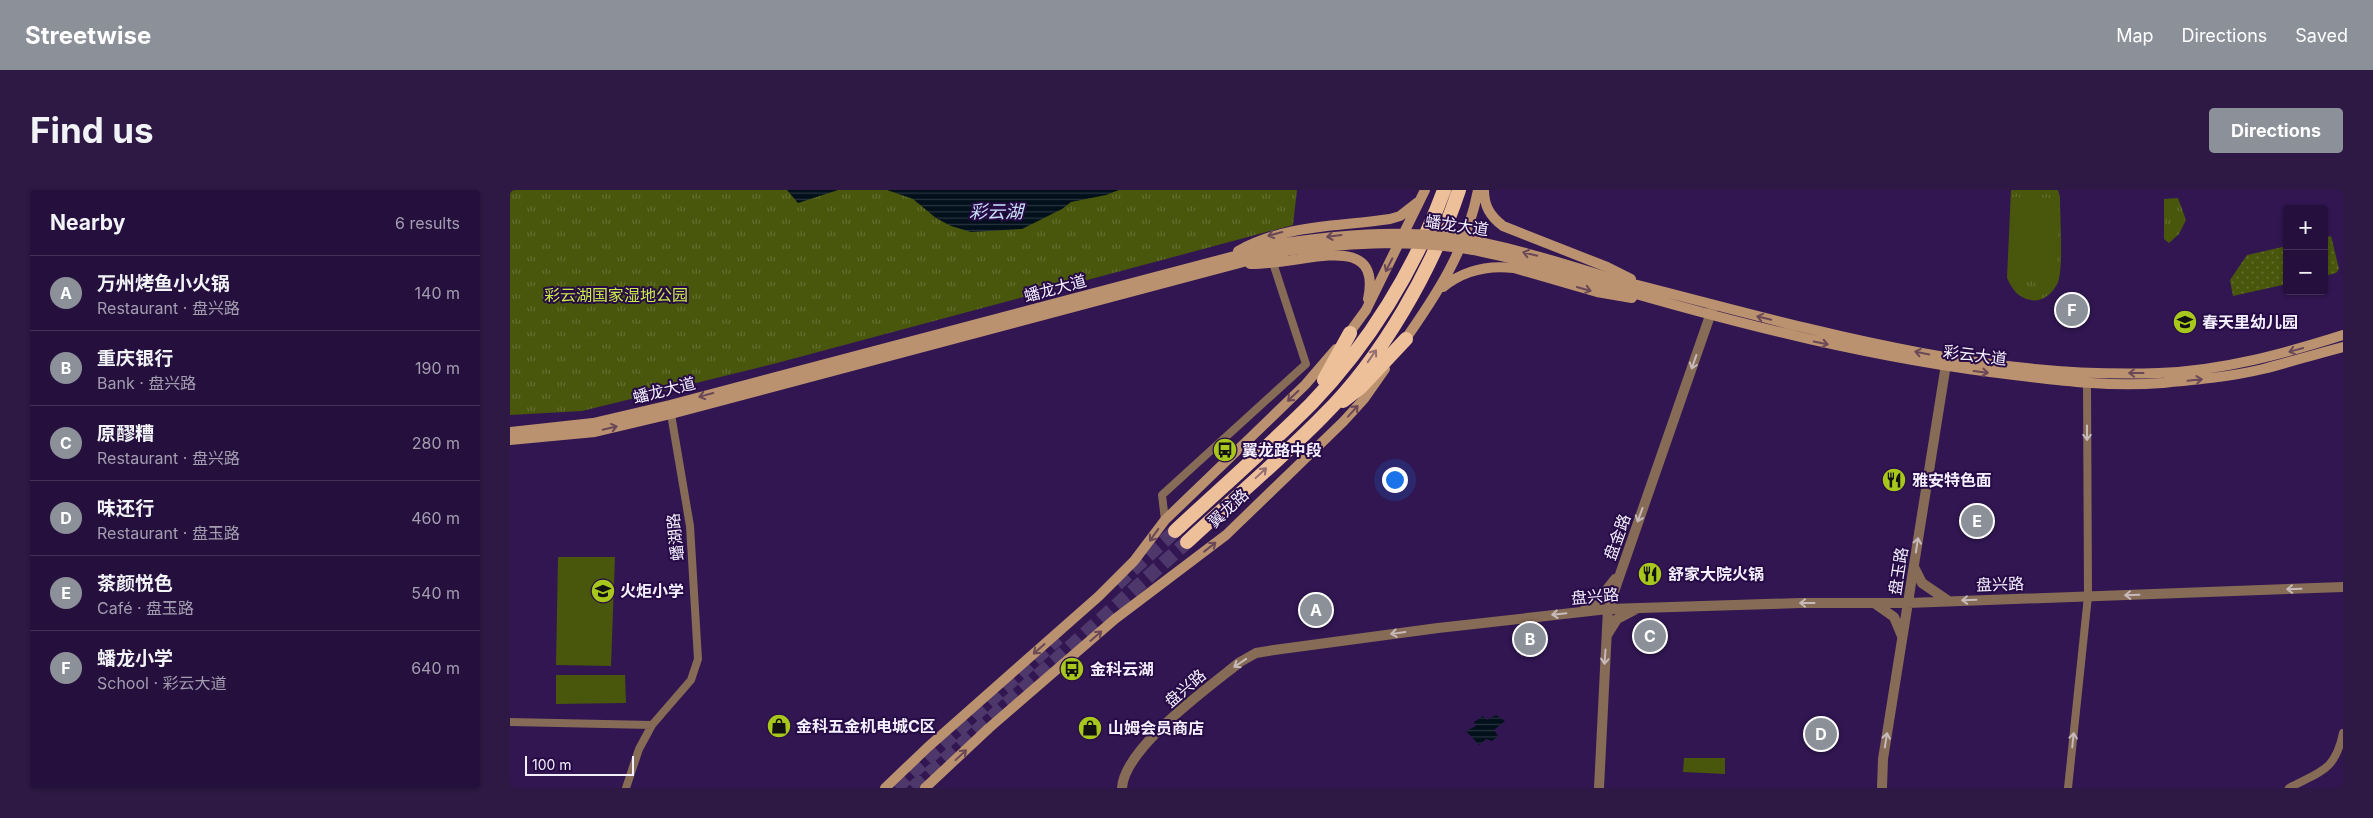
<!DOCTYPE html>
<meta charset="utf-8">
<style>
:root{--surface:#25103d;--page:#2d1944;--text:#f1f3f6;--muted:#a39db0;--line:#423057;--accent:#8c9099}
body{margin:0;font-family:Inter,"Noto Sans SC",sans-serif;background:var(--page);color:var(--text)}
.controls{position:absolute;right:15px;top:15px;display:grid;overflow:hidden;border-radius:5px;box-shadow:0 1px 4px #0004}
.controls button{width:45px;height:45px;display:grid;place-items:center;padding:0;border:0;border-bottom:1px solid var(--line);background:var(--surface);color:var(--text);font:25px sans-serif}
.scale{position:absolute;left:15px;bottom:12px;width:109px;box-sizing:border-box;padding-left:5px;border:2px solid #f3effe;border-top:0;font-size:14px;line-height:18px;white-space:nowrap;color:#f3effe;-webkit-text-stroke:4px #270b46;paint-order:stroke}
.you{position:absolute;left:884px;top:289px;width:18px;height:18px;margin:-12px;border:4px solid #fff;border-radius:50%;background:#1a73e8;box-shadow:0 0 0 8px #1a73e833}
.badge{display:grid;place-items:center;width:32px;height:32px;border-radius:50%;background:var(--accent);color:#fff;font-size:16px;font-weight:700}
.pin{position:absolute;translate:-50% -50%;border:2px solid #fff;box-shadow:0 1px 5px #0006}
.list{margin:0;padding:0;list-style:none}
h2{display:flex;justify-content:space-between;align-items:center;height:65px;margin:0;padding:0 20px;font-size:21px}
h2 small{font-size:16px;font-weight:400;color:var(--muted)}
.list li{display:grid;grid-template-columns:32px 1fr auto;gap:15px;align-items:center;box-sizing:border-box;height:75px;padding:0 20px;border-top:1px solid var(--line)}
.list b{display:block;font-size:19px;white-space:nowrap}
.list p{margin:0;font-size:16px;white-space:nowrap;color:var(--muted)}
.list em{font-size:16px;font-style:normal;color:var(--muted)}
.map{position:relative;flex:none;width:1833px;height:598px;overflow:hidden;border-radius:5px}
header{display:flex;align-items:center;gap:30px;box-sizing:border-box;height:70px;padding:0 25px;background:var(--accent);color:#fff}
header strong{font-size:24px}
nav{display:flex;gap:28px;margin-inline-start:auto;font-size:18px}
.intro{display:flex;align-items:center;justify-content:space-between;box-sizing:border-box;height:120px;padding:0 30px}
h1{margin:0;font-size:35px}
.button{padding:12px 22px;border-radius:5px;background:var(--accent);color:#fff;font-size:18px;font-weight:700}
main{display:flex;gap:30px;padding:0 30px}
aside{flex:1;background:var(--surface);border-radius:5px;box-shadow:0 1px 4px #0004}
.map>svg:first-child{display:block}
.grass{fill:url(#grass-dots)}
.park{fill:url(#park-tufts)}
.pitch{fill:#48570b}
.water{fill:url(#water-rules)}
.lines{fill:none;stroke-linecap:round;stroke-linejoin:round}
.trunk-tunnel{stroke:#4e376b;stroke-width:14;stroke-dasharray:14 7;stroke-linecap:butt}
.minor{stroke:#866b56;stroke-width:8}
.tertiary{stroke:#866b56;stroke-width:10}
.secondary{stroke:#bb926f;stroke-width:10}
.trunk{stroke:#eec099;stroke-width:14}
.secondary-bridge{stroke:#bb926f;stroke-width:10}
.oneway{stroke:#6a4858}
.oneway2{stroke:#946f74}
.oneway3{stroke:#c7babb}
.labels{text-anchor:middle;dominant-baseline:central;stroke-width:4;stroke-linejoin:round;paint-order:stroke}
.street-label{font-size:16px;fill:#f3effe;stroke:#270b46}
.park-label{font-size:16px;fill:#caed47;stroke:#270b46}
.poi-label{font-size:16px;font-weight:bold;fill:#f3effe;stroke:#270b46;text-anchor:start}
.water-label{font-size:18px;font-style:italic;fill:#c8e1f5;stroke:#270b46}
</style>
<header>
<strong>Streetwise</strong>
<nav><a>Map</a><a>Directions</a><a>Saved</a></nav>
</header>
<div class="intro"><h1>Find us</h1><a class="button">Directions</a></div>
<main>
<aside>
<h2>Nearby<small>6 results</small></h2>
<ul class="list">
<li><span class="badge">A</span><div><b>万州烤鱼小火锅</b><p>Restaurant · 盘兴路</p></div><em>140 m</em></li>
<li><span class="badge">B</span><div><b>重庆银行</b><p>Bank · 盘兴路</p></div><em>190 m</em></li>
<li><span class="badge">C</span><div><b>原醪糟</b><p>Restaurant · 盘兴路</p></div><em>280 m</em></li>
<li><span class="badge">D</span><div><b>味还行</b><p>Restaurant · 盘玉路</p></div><em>460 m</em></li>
<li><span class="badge">E</span><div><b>茶颜悦色</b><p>Café · 盘玉路</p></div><em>540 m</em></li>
<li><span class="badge">F</span><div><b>蟠龙小学</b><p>School · 彩云大道</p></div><em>640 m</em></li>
</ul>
</aside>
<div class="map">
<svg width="1833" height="598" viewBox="0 0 1833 598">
<defs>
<pattern id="grass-dots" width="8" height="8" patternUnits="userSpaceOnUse" patternTransform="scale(1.25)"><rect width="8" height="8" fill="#48570b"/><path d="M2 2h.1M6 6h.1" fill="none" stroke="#636f30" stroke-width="1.8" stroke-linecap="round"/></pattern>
<pattern id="park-tufts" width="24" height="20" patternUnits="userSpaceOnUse" patternTransform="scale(1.25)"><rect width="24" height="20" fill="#48570b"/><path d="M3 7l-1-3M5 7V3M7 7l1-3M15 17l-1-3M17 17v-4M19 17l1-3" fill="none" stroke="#636f30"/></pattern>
<pattern id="water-rules" width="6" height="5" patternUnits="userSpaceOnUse" patternTransform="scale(1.25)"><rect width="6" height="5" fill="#02101b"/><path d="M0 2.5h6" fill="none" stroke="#27333d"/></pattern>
</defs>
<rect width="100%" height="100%" fill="#311651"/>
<path class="grass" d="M 1821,46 L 1829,79 L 1826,83 L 1814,86 L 1814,48 Z
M 1777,56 L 1777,94 L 1723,106 L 1720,90 L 1737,65 Z"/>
<path class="park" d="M 0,0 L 787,0 L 783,35 L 267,173 L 72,221 L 0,225 Z
M 1501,0 L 1548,0 L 1550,7 C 1550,28 1553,70 1549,89 C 1546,100 1534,113 1521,110 C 1508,108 1502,99 1497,88 Z
M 1668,8 L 1676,30 L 1669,44 L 1659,53 L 1654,49 L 1654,9 Z"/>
<path class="pitch" d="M 1501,7 L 1549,8 L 1547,87 L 1499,86 Z
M 48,367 L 105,367 L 101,476 L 46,475 Z
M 46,485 L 115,485 L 116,513 L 46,514 Z
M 1174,568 L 1215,568 L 1215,584 L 1173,582 Z"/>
<path class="water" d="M 277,0 L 328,0 L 288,13 Z
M 377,0 L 609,0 L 596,5 L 561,12 L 552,19 L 512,39 L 461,42 L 441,36 L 426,28 L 403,9 Z
M 986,525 L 995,531 L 984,540 L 988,546 L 982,551 L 976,549 L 969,555 L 956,541 L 966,536 L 964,532 L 973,526 L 977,530 Z"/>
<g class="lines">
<path class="trunk-tunnel" d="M 607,394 L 665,341
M 386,598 L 548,448
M 403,598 L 677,352"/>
<path class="minor" d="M 655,330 L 652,305 L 796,174 L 763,73
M 0,532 L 142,535
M 116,598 L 129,559 L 142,535 L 181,490 L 188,469 L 180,336 L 161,224
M 1558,598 L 1578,406 L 1577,194
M 1779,598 C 1811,581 1825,581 1833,543"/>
<path class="tertiary" d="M 1404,377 L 1412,393 L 1437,410
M 1364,413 L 1384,427 L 1392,446
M 1073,421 L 1091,407 L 1105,389
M 1097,445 L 1107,429 L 1126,419
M 612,598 C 614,558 699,497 730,472 L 746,463 L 764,460 L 928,438 L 1098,419 L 1290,413 L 1398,413 L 1833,397
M 1089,598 L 1098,419 L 1203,117
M 1372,598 L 1373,569 L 1437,168"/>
<path class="secondary" d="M 974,0 C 974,16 980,26 993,36 L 1097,77 L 1121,89
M 728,61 C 776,34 828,37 880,29 L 890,26 L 908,12
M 740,74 C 755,74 769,72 783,70 C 819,65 870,53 858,109
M 1100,88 C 1280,133 1461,190 1649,183 C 1711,181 1773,164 1833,145
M 1098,96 C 1232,135 1366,169 1504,185 C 1553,191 1602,197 1652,193 C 1685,190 1720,187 1753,179 C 1780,172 1806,164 1833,157
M 933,97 C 954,80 978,75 1004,78 L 1087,102 L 1122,108
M 837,146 L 856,120 L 915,0
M 892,154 C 926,106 957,59 968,0
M 0,242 L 83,233 L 160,215 L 774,53
M 0,250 L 85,242 L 161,224 L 775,61
M 375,598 L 418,557 L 589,406 L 624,371 L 655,330 L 795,195 L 826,159
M 415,598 L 479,538 L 605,429 L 716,345 L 833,232 L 854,209 L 875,179"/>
<path class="trunk" d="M 814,190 L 840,143
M 833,211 L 851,197 L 896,149
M 665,341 C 710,299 757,258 801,214 C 859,154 905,79 934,0
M 677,352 C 722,310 770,270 813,226 C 872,168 923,78 949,0"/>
<path class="secondary-bridge" d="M 774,53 C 829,45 885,40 941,47 C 995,55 1048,72 1100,88
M 775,61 C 841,53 907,48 973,62 C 1015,70 1057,84 1098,96"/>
</g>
<defs><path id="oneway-shaft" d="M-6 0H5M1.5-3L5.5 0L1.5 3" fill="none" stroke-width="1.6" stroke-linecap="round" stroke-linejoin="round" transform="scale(1.25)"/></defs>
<g class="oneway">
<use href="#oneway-shaft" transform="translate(765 44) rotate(165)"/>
<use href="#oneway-shaft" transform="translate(824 46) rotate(173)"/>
<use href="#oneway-shaft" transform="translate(1020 64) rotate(-166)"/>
<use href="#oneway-shaft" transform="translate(879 75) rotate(117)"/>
<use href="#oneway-shaft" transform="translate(1074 99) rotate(16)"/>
<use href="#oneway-shaft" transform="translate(1254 128) rotate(-166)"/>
<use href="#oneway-shaft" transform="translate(1311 153) rotate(12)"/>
<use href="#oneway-shaft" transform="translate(1786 160) rotate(165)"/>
<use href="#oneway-shaft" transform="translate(1412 163) rotate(-169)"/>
<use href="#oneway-shaft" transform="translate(1471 182) rotate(7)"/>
<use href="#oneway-shaft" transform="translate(1626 183) rotate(180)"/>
<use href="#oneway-shaft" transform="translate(1685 190) rotate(-6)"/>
<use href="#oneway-shaft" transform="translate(196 205) rotate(165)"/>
<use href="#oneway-shaft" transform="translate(783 206) rotate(136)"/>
<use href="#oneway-shaft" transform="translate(843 221) rotate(-48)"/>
<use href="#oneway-shaft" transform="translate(100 238) rotate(-13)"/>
<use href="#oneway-shaft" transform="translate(644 345) rotate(125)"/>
<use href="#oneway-shaft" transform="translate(700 357) rotate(-38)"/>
<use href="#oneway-shaft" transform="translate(586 446) rotate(-41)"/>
<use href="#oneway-shaft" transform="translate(529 459) rotate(139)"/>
<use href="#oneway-shaft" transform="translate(451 565) rotate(-43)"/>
</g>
<g class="oneway2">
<use href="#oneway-shaft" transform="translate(862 166) rotate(-55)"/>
<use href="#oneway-shaft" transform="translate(751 283) rotate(-43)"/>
</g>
<g class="oneway3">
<use href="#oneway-shaft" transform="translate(1184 172) rotate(109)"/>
<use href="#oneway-shaft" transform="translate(1577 243) rotate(90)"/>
<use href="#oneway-shaft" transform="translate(1130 325) rotate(110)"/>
<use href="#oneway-shaft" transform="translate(1407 355) rotate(-81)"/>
<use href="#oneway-shaft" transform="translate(1784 399) rotate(178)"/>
<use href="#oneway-shaft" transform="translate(1622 405) rotate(178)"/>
<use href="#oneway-shaft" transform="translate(1459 410) rotate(178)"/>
<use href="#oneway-shaft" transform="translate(1297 413) rotate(180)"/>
<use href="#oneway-shaft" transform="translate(1049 424) rotate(174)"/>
<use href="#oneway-shaft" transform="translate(888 443) rotate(172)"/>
<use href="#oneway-shaft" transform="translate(1095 467) rotate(94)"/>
<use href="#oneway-shaft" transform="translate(730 473) rotate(146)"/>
<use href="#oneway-shaft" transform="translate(1376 550) rotate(-81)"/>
<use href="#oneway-shaft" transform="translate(1563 550) rotate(-84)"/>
</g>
<defs>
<g id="school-disc" transform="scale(1.25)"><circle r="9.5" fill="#a8c71d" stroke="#270b46"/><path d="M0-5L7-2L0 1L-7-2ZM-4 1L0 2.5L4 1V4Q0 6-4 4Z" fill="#111"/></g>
<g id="bus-disc" transform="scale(1.25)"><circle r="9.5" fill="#a8c71d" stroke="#270b46"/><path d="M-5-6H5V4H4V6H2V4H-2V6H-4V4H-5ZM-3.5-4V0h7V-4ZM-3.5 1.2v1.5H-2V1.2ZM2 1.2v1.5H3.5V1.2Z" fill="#111"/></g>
<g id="restaurant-disc" transform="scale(1.25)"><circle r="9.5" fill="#a8c71d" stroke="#270b46"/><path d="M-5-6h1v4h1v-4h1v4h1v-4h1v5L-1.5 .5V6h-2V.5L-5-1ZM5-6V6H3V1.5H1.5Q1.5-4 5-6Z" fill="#111"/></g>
<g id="shop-disc" transform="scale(1.25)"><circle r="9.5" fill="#a8c71d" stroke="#270b46"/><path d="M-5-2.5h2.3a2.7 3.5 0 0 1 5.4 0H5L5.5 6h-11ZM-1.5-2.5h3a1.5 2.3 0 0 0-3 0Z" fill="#111"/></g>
</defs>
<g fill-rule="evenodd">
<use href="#school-disc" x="1675" y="132"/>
<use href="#bus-disc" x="715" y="260"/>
<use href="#restaurant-disc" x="1384" y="290"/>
<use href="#restaurant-disc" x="1140" y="384"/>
<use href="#school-disc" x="93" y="401"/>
<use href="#bus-disc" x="562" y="479"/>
<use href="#shop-disc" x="269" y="536"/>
<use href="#shop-disc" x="580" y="538"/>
</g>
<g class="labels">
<g class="street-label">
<text transform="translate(947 35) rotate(8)">蟠龙大道</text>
<text transform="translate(545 98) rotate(-15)">蟠龙大道</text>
<text transform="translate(1465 165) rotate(7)">彩云大道</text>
<text transform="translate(154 200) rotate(-14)">蟠龙大道</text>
<text transform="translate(718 318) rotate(-43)">翼龙路</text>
<text transform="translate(165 347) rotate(-96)">蟠湖路</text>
<text transform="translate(1107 347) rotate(-70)">盘金路</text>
<text transform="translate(1388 381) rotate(-81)">盘玉路</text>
<text transform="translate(1490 394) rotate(-2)">盘兴路</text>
<text transform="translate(1085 406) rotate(-5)">盘兴路</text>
<text transform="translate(675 498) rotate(-41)">盘兴路</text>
</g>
<g class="park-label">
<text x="106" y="105">彩云湖国家湿地公园</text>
</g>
<g class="poi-label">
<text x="1692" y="132">春天里幼儿园</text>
<text x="732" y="260">翼龙路中段</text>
<text x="1402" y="290">雅安特色面</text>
<text x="1158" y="384">舒家大院火锅</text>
<text x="110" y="401">火炬小学</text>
<text x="580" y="479">金科云湖</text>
<text x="286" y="536">金科五金机电城C区</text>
<text x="598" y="538">山姆会员商店</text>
</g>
<g class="water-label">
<text x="486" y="21">彩云湖</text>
</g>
</g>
</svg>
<div class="controls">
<button>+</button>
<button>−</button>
</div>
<div class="scale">100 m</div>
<div class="you"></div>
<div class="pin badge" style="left:806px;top:420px">A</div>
<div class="pin badge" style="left:1020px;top:449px">B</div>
<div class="pin badge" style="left:1140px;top:446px">C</div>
<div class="pin badge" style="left:1311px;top:544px">D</div>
<div class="pin badge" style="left:1467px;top:331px">E</div>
<div class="pin badge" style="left:1562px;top:120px">F</div>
</div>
</main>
